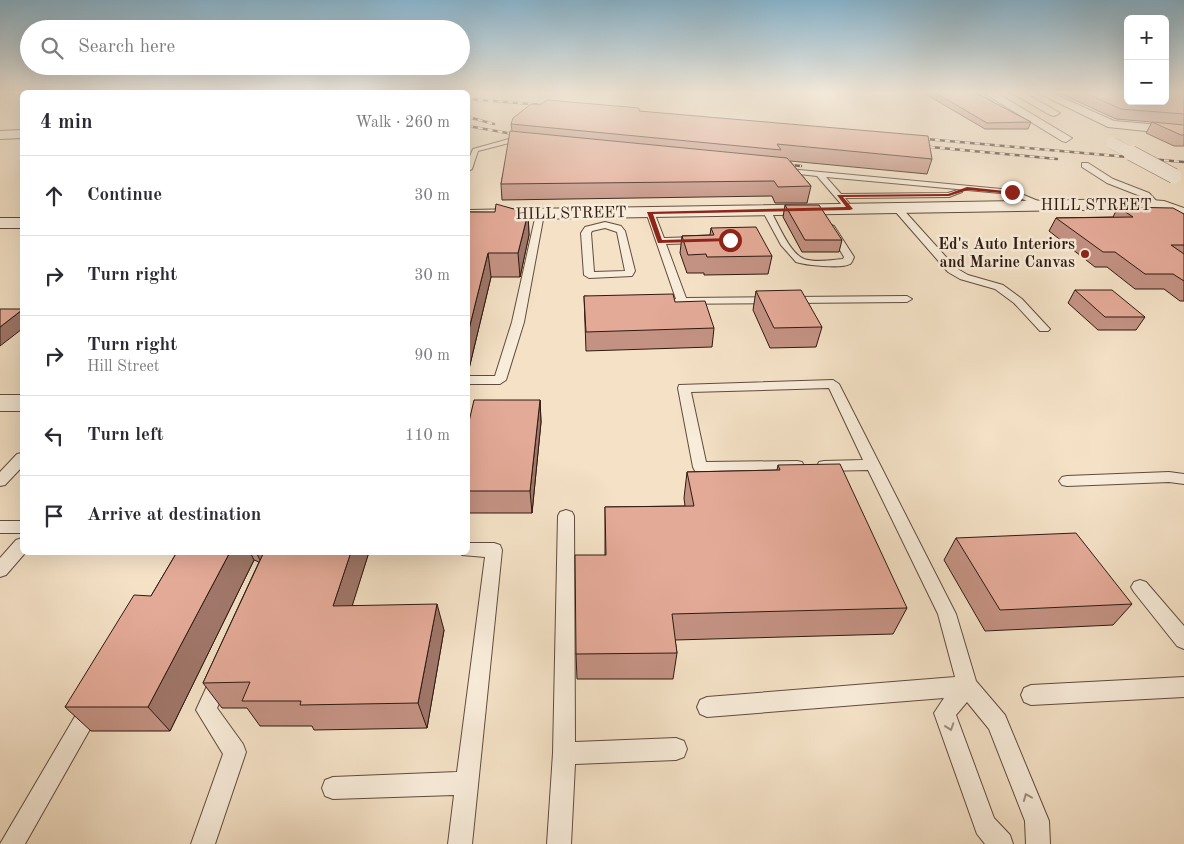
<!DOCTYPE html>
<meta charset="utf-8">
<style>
:root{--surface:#fff;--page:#f7f7f7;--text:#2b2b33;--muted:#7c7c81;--line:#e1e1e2}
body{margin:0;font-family:"Old Standard TT",serif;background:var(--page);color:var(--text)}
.controls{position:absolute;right:15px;top:15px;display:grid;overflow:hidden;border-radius:8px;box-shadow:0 5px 20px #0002}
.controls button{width:45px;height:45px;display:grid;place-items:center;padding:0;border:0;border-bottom:1px solid var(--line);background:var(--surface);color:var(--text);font:25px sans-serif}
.stop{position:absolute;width:15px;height:15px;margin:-11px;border:4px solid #8f2418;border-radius:50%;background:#fff}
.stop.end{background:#8f2418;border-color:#fff;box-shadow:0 1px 5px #0008}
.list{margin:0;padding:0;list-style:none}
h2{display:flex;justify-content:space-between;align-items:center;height:65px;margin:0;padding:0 20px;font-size:21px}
h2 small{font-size:16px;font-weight:400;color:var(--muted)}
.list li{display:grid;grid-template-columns:32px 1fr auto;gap:15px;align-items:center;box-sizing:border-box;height:80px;padding:0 20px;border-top:1px solid var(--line)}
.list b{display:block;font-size:19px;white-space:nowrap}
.list p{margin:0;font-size:16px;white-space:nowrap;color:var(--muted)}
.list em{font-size:16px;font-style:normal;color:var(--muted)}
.icon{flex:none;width:28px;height:28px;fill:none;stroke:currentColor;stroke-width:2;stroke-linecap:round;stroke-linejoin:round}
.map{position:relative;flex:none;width:1184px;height:844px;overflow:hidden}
.search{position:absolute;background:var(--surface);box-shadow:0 5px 20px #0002;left:20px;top:20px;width:450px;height:55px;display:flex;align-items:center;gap:12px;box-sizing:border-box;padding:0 18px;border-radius:28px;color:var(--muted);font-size:19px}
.panel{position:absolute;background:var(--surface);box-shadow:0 5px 20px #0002;left:20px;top:90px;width:450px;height:465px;border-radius:8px}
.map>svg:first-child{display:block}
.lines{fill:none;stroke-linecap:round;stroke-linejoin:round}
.lane-casing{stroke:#604c3e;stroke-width:2}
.street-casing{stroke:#604c3e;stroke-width:2}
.lane{fill:#f8ecda;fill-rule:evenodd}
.street{fill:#f8ecda;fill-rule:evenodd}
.rail-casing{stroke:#2e1a11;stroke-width:2.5}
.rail{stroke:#f8ecda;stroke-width:2;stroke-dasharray:5;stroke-linecap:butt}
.street-bridge-far1-casing{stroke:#604c3e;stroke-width:12;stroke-linecap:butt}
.street-bridge-casing{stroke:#604c3e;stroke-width:16;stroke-linecap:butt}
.street-bridge-far1{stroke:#f8ecda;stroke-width:12}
.street-bridge{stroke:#f8ecda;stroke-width:15}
.wall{fill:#c49283;stroke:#2e1a11}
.shaded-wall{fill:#a0776a;stroke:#2e1a11}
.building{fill:#e4aa98;stroke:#2e1a11}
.oneway{stroke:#9d8e80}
.route{fill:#8f2418}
.poi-dot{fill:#8f2418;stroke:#f8ecda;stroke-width:2}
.labels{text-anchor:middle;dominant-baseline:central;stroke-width:5;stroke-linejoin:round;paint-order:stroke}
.far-street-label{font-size:16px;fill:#2e1a11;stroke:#f8ecda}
.far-poi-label{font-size:16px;font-weight:bold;fill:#2e1a11;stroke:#f8ecda;text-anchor:end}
</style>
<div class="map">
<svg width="1184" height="844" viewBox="0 0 1184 844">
<rect width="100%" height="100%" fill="#f4e1c6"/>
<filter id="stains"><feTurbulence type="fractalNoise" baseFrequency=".004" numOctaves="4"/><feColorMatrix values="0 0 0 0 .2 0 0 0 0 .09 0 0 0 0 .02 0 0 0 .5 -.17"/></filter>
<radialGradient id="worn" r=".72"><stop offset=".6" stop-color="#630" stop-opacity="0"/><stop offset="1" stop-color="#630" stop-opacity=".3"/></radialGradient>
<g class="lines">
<g class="lane-casing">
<path id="lane" d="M 5,92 L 24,92 L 22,95 Z
M 509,139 L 528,143 L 525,145 L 509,143 L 478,151 L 472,169 L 468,171 L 468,161 L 473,149 Z
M 1082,163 L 1088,163 L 1113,179 L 1149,193 L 1161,206 L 1154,208 L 1143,197 L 1107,183 L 1082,167 Z
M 778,168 L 1012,190 L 1050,206 L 1043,208 L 1011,194 L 826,177 L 841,194 L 948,193 L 958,190 L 962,192 L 949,197 L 845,198 L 849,203 L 845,205 L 842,205 L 817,176 L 781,172 L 778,172 Z
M 894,206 L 900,206 L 956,268 L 968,275 L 1003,285 L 1022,299 L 1048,327 L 1050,329 L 1048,331 L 1040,331 L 1014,303 L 995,289 L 960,279 L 948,272 L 894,210 Z
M 763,208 L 769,208 C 777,221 789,253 804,259 C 816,263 831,260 843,259 L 844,257 L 827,228 L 831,225 L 834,226 L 854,257 C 853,259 852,263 850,264 C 842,269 805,265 796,262 L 781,245 L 762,210 Z
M 650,209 L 654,212 L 664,238 L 699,237 L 704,240 L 699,243 L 666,244 L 686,298 L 907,296 L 912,299 L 907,302 L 654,304 L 653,302 L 654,300 L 676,299 L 646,212 Z
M 540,211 L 544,214 L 524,322 L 506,380 L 500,384 L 468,384 L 468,376 L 495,376 L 512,322 L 536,214 Z
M 605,222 L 621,226 L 625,231 L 635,271 L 632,276 L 589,278 L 584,275 L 581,233 L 585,227 ZM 605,228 L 617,232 L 625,271 L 594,272 L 591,233 L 592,231 Z
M 833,380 L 839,384 L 956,614 L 976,681 L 1005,715 L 1049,821 L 1050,844 L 1026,844 L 1025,821 L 989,729 L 967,702 L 956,715 L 994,818 L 1010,835 L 1013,844 L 985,844 L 977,834 L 934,713 L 944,698 L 707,717 L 700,714 L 697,707 L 700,700 L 707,697 L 955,677 L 938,614 L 868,470 L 824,471 L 819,470 L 817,466 L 819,462 L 824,461 L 863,460 L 829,388 L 691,392 L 706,462 L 797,461 L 802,462 L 804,466 L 802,470 L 797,471 L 700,472 L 695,471 L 693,467 L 678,388 L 679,385 Z
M 22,453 L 22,467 L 5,485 L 0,486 L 0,472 L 17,454 Z
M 1169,472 L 1184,474 L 1184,484 L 1169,482 L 1067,486 L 1062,485 L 1059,481 L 1062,477 L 1067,476 Z
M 566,510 L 572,512 L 574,516 L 575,742 L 676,738 L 684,741 L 687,749 L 684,757 L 676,760 L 575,764 L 571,844 L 547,844 L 553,753 L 558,516 L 560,512 Z
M 0,521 L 22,521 L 22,533 L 0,533 Z
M 22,538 L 22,552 L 26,552 L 6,575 L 0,577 L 0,558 L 16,540 Z
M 468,543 L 494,543 L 500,545 L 502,550 L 472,844 L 448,844 L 454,795 L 333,799 L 325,796 L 322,788 L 325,780 L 333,777 L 457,772 L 485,557 L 462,555 L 461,552 L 468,552 Z
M 1140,580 L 1146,582 L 1184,626 L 1184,649 L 1177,646 L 1134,592 L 1131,587 L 1134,582 Z
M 220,670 L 227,673 L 230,680 L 217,708 L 243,744 L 246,752 L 215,844 L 191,844 L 223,754 L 196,710 L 213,673 Z
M 1184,677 L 1184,697 L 1031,705 L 1024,702 L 1021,695 L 1024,688 L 1031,685 Z
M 91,698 L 98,701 L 101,708 L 98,715 L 25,844 L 0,844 L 84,701 Z"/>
</g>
<g class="street-casing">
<path id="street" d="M 982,92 L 995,92 L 1072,138 L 1066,142 L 1062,141 Z
M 1010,92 L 1023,92 L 1060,113 L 1054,116 L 1050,115 Z
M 1036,92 L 1050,92 L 1114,121 L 1184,127 L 1184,135 L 1108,127 Z
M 22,130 L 22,138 L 0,139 L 0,131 Z
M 1137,199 L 1164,201 L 1184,208 L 1184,218 L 1162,211 L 1137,209 L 468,220 L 468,210 Z
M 0,218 L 22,218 L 22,228 L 0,228 Z
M 0,395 L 22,395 L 22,411 L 0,411 Z"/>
</g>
<use href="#lane" class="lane"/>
<use href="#street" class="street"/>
<g class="rail-casing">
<path id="rail" d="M 356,92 L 360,92
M 380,92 L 384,92
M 394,92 L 399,92
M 468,99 L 544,105
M 468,117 L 494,124
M 468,126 L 524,136
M 915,138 L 1184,162
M 920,146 L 1057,159
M 780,164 L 801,166"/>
</g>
<use href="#rail" class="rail"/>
<g class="street-bridge-far1-casing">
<path id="street-bridge-far1" d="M 1112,143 L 1133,154"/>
</g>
<g class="street-bridge-casing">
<path id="street-bridge" d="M 1131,153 L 1174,176"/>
</g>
<use href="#street-bridge-far1" class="street-bridge-far1"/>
<use href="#street-bridge" class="street-bridge"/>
</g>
<path class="wall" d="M 922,92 L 974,92 L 1031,122 L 1028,129 L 985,129 Z
M 1057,92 L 1184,92 L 1184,146 L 1174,146 L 1146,133 L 1152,122 L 1116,119 Z
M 639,111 L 932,159 L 927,174 L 790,161 L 811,186 L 807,203 L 775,203 L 772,196 L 502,200 L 501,184 L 512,131 L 511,124 Z
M 785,205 L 842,240 L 839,252 L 802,252 L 783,217 Z
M 1118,207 L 1184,214 L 1184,301 L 1180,301 L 1164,289 L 1135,289 L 1107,267 L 1095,267 L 1049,231 L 1056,218 L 1113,217 Z
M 468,212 L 528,213 L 529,235 L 520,277 L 491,277 L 468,373 Z
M 711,228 L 772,256 L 768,274 L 704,275 L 704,273 L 687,273 L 680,253 L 682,236 L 710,235 Z
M 1075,290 L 1145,317 L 1136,330 L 1098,330 L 1068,303 Z
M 756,291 L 822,327 L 816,347 L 770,348 L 753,310 Z
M 584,296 L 675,302 L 714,328 L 712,347 L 586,351 Z
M 540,400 L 541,422 L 532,513 L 468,513 L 468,426 Z
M 778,465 L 907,608 L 893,634 L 675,640 L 677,653 L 673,679 L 577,679 L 576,654 L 605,555 L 605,507 L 685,506 L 684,498 L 687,472 L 777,470 Z
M 956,538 L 1132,604 L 1113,625 L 985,631 L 944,560 Z
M 177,552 L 369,552 L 352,605 L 444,630 L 427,728 L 314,730 L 312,726 L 260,726 L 247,708 L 222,708 L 203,683 L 259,562 L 254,560 L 170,731 L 91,731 L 65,707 L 151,596 Z"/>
<path class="shaded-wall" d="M 528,213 L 529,235 L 520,277 L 518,253 Z
M 488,253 L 491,277 L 468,373 L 468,333 Z
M 22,310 L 22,329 L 0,346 L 0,327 Z
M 540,400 L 541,422 L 532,513 L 530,491 Z
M 230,552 L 250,552 L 254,560 L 170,731 L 148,707 Z
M 256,552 L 268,552 L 262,564 Z
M 351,552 L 369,552 L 344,632 L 333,606 Z
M 437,604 L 444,630 L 427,728 L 418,703 Z"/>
<path class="building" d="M 934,92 L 974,92 L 1031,122 L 987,123 Z
M 1083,92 L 1128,92 L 1128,101 L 1165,101 L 1165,92 L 1184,92 L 1184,114 L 1121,109 Z
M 547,100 L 639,108 L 639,111 L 928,136 L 932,159 L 777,144 L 781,150 L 511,124 L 513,118 L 531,104 L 540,105 Z
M 1152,122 L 1184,125 L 1184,135 L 1181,135 Z
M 510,131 L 787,158 L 811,186 L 778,187 L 774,181 L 501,184 Z
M 496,204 L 528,213 L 518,253 L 488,253 L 468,333 L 468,212 L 495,212 Z
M 785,205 L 819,205 L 842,240 L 805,240 Z
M 1118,207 L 1173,208 L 1184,214 L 1184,245 L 1171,245 L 1184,254 L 1184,281 L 1173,274 L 1145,274 L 1115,252 L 1103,252 L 1056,218 L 1133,217 Z
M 756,227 L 772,256 L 707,257 L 706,254 L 688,255 L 682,236 L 714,235 L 711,228 Z
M 801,290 L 822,327 L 774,328 L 756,291 Z
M 1075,290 L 1112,290 L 1145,317 L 1105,317 Z
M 673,294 L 675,302 L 705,301 L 714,328 L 586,332 L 584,296 Z
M 0,309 L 22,309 L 22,310 L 0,327 Z
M 474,400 L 540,400 L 530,491 L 468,491 L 468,426 Z
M 840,464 L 907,608 L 672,614 L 677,653 L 576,654 L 575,555 L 606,555 L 605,507 L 694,506 L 687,472 L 780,470 L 778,465 Z
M 1076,533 L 1132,604 L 1000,610 L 956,538 Z
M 177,552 L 230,552 L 148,707 L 65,707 L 134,595 L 151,596 Z
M 264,552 L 351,552 L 333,606 L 437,604 L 418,703 L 300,705 L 301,701 L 242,701 L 250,682 L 203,683 Z"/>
<defs><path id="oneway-chevron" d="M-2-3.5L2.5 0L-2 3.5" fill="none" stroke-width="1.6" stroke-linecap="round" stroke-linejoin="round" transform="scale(1.25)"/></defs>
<g class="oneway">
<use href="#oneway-chevron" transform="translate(950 727) rotate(71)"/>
<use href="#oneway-chevron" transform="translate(1027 797) rotate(-112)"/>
</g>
<linearGradient id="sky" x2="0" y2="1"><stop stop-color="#89b8d3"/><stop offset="0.44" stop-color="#faf2e5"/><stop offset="1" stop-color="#faf2e5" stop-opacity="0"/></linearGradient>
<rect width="1184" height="210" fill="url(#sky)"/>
<path class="route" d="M 967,187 L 1015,192 L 1012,194 L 968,190 L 949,196 L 843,197 L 853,209 L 850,210 L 653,214 L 662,240 L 732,238 L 730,241 L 658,243 L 647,212 L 846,207 L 837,195 L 948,194 Z"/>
<circle class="poi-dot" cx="1085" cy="254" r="5"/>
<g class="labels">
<g class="far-street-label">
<text x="1096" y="206">HILL STREET</text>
<text transform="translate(571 214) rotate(-1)">HILL STREET</text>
</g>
<g class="far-poi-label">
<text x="1075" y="245">Ed's Auto Interiors<tspan x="1075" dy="18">and Marine Canvas</tspan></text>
</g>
</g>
<rect width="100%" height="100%" filter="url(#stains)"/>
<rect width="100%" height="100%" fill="url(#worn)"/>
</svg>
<div class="controls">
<button>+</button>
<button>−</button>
</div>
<div class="stop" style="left:730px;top:240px"></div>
<div class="stop end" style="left:1012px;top:192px"></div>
<div class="search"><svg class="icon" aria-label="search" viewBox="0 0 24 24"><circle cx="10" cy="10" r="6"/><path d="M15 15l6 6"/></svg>Search here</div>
<section class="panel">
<h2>4 min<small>Walk · 260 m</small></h2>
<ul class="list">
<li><svg class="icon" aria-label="ahead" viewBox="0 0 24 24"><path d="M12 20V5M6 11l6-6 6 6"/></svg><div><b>Continue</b></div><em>30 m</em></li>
<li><svg class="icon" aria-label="right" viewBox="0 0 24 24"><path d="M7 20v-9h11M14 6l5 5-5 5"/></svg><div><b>Turn right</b></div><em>30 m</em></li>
<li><svg class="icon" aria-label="right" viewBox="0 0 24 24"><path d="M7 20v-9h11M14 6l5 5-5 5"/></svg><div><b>Turn right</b><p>Hill Street</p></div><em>90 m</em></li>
<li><svg class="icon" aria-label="left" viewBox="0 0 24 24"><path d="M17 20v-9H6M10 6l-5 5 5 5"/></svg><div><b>Turn left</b></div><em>110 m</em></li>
<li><svg class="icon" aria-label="arrive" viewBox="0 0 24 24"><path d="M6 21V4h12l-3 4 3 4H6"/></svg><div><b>Arrive at destination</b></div></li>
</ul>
</section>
</div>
